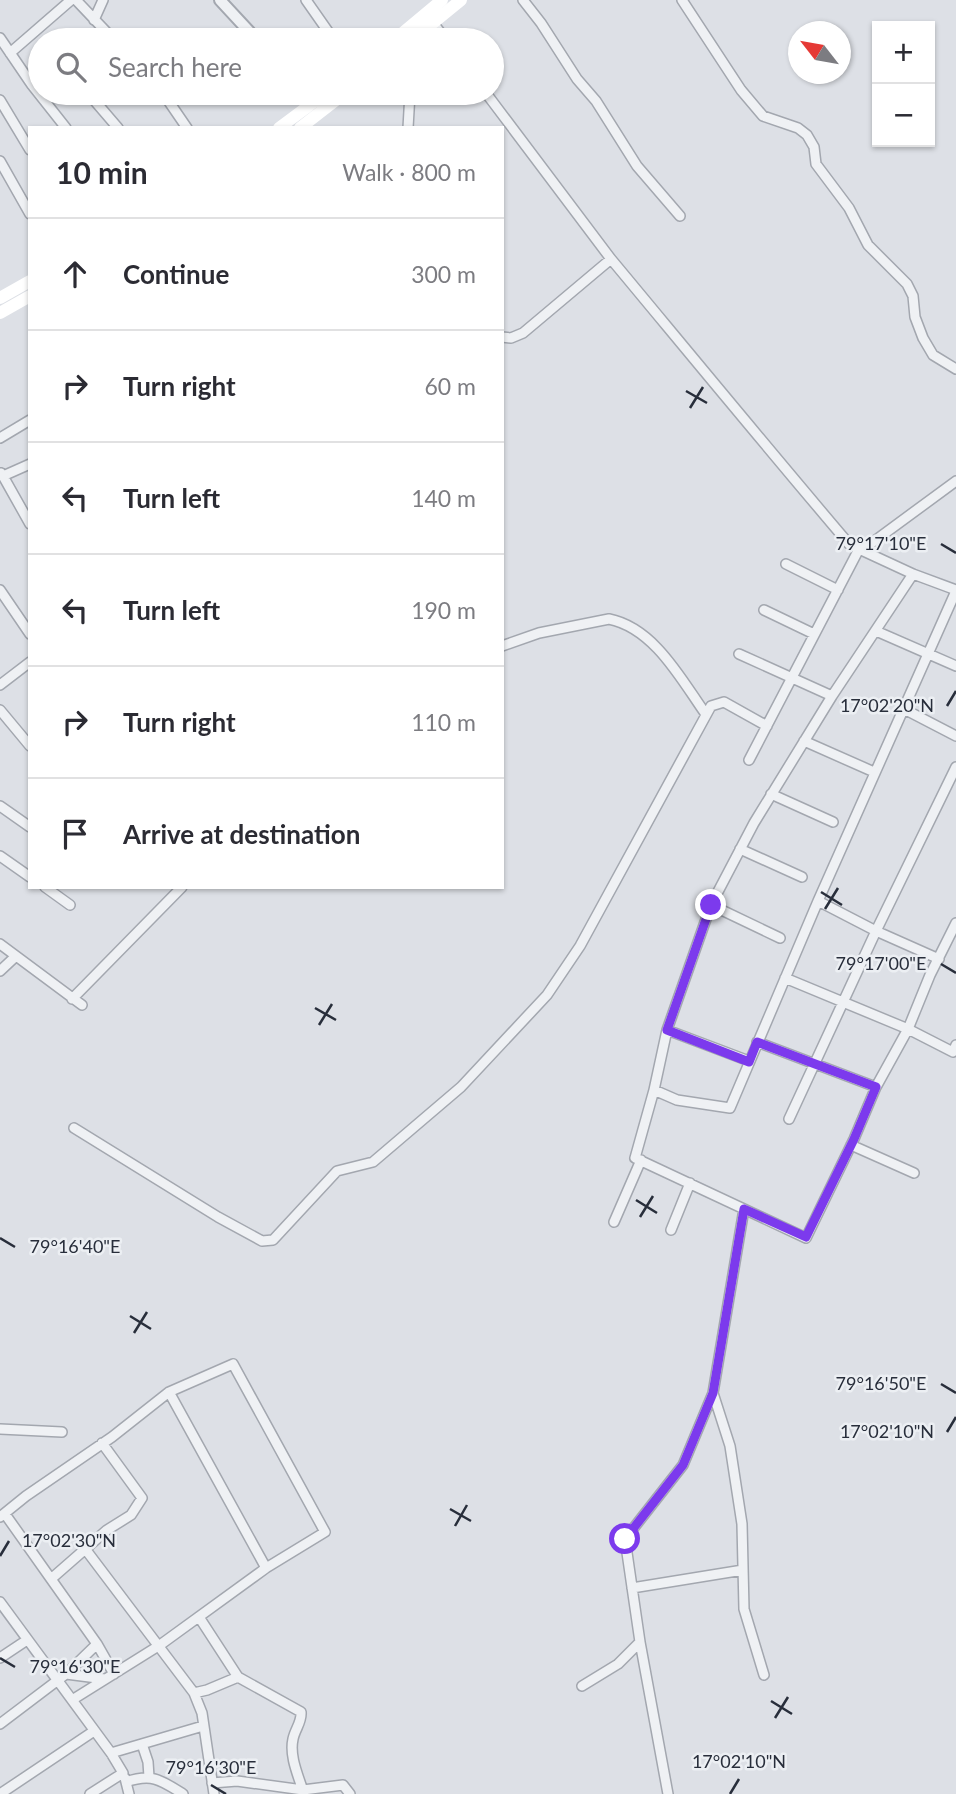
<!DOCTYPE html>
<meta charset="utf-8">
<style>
:root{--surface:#fff;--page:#f7f7f7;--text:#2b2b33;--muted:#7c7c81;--line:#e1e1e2}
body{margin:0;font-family:Lato,sans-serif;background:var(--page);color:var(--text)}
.controls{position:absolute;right:21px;top:21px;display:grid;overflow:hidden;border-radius:0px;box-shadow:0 2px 5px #0004}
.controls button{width:63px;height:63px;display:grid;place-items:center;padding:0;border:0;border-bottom:2px solid var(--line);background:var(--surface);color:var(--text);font:35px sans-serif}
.compass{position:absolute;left:788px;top:21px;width:63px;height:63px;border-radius:50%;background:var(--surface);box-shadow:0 2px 5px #0004;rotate:301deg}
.stop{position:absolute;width:21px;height:21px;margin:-16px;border:5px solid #7c3aed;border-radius:50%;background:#fff}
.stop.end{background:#7c3aed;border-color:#fff;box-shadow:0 2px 7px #0008}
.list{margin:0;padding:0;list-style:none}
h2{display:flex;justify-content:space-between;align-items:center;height:91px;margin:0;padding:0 28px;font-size:30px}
h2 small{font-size:23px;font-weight:400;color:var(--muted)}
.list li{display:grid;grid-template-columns:46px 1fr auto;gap:21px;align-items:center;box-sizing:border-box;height:112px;padding:0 28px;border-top:2px solid var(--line)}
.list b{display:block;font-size:26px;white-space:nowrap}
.list em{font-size:23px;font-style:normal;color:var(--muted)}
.icon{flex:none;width:38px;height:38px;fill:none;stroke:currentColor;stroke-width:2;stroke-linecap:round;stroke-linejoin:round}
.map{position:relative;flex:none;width:956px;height:1794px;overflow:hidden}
.search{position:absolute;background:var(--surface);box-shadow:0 2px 5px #0004;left:28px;top:28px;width:476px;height:77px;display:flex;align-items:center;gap:18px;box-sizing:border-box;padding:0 24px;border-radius:38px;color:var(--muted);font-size:26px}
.panel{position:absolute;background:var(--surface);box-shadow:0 2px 5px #0004;left:28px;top:126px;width:476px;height:763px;border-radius:0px}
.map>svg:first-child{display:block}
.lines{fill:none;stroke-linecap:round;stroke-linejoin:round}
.minor-casing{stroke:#a3a7af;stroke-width:12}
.tertiary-casing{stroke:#a3a7af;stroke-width:14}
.minor{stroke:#eff1f4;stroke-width:9}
.tertiary{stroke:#eff1f4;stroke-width:10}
.secondary{stroke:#fff;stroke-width:12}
.route{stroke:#7c3aed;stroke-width:9}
.ticks{fill:none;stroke:#282e3b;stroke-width:2.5}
.ticks-label{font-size:18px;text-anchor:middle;fill:#282e3b;stroke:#eceff3;stroke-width:5;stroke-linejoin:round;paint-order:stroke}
</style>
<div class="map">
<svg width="956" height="1794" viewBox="0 0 956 1794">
<rect width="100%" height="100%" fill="#dde0e6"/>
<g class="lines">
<g class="minor-casing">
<path id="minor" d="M 76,0 L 114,40
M 306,0 L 334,40
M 523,0 L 541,23 L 577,79 L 596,101 L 637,166 L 680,216
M 682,0 L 741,90 L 763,116 L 798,128 L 807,135 L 814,147 L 816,164 L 849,208 L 868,245 L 907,284 L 913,296 L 915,317 L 923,338 L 933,355 L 956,369
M 94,20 L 103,0
M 433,23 L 446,40
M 0,38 L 32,85 L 66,128
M 10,53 L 71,0
M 88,93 L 118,128
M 163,93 L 187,128
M 486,93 L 611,259
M 0,100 L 30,150
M 408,128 L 410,93
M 0,161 L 30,214
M 502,337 L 511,338 L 523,333 L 611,259 C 690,354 769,450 849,544 L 859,549 L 869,545 L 956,481
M 0,438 L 30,420
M 1,473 L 3,476 L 30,464
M 3,476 L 30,524
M 786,564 L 838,590
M 0,590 L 30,634
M 956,590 L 913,574 L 832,696 L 754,823 L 711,905 L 667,1030 L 654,1090 L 635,1158 L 806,1238 L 854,1139 L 876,1087 L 908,1029 L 930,975 L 956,923
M 764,610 L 814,634
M 876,631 L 956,666
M 502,646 L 539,633 L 609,619 C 654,628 681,679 705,713
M 739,654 L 832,696
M 0,685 L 30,662
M 902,708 L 956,736
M 0,710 L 30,746
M 804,741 L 874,772
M 749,760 L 859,549 L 913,574
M 771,794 L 833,822
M 0,806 L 30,827
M 740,849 L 802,877
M 0,856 L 30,877
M 45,887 L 70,905
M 818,901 L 876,931 L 939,959
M 711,905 L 780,938
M 0,944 L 82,1005
M 0,971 L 16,956
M 785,978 L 908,1029 L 953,1052 L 956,1045
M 72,999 L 182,887
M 667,1030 L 749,1061
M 757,1042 L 876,1087
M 654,1090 L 677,1100 L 730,1108 L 818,901 L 956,591
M 789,1119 L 876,931 L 956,767
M 74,1128 L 218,1217 L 262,1241 L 273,1240 L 337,1171 L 373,1162 L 461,1087 L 547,995 L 580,946 L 711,706 L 724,702 L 767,726
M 851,1145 L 914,1173
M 614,1222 L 641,1160
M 671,1230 L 690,1183
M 169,1392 L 266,1568
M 713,1393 L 730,1446 L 742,1524 L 744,1609 L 764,1675
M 0,1429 L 62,1432
M 5,1514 L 51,1579 L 107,1530 L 131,1515 L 142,1498 L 102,1443
M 0,1517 L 26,1496 L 112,1437 L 169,1392 L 233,1364 L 325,1532 L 266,1568 L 160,1645 L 72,1700
M 86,1550 L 194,1693 L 207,1690 L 238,1677 L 301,1712 C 302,1722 295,1729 293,1739 C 289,1757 299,1777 304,1794
M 632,1588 L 743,1570
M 0,1602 L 111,1753 L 123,1773 L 90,1794
M 199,1617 L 238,1677
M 640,1642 L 668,1794
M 97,1644 L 114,1674
M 0,1658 L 27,1640
M 66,1674 L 105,1679
M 582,1686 L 618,1664 L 640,1642 L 625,1539 L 683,1465 L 713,1393 L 744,1209
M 194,1693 L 202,1713 L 214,1794
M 0,1724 L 66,1674 L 97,1644 L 51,1579
M 142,1744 L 148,1762 L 149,1777
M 111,1753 L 203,1726
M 125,1778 L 129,1794
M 126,1782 C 152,1773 161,1780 183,1794
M 212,1783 L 237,1781 L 303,1790 L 343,1785 L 350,1794
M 0,1794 L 94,1731"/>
</g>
<g class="tertiary-casing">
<path id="tertiary" d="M 220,0 L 257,40
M 304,93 L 313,103"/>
</g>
<use href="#minor" class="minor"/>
<use href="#tertiary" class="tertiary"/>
<path class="secondary" d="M 394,40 L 442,0
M 412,40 L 461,0
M 279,128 L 326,93
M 300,128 L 345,93
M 0,298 L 30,281
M 0,313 L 30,296"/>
</g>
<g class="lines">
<path class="route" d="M 625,1539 L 683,1465 L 713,1393 L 744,1209 L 806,1237 L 854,1139 L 876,1087 L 757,1042 L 749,1062 L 667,1030 L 711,905"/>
</g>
<path class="ticks" d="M 686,391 L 707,403M 690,408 L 703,387M 941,544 L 956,553M 947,706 L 956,691M 821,892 L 842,905M 825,909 L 838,888M 941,964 L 956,973M 315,1008 L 336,1020M 319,1025 L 332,1004M 636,1200 L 657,1213M 640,1217 L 653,1196M 0,1238 L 15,1247M 130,1316 L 151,1329M 134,1333 L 147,1312M 941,1384 L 956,1393M 947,1432 L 956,1417M 450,1509 L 471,1521M 455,1526 L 467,1505M 0,1556 L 9,1541M 0,1658 L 15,1667M 771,1701 L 792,1714M 775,1718 L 788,1697M 211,1785 L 226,1794M 730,1794 L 739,1779"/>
<g class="ticks-label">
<text x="881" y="550">79°17'10"E</text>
<text x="887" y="712">17°02'20"N</text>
<text x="881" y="970">79°17'00"E</text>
<text x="75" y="1253">79°16'40"E</text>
<text x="881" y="1390">79°16'50"E</text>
<text x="887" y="1438">17°02'10"N</text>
<text x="69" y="1547">17°02'30"N</text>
<text x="75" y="1673">79°16'30"E</text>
<text x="739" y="1768">17°02'10"N</text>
<text x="211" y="1774">79°16'30"E</text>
</g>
</svg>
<div class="controls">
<button>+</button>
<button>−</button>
</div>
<svg class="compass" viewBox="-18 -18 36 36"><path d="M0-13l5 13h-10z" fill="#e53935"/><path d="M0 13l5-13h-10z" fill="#7c7c81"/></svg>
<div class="stop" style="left:625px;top:1539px"></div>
<div class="stop end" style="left:711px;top:905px"></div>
<div class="search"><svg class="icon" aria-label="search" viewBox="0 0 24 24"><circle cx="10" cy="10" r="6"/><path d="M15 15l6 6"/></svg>Search here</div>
<section class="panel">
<h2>10 min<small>Walk · 800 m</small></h2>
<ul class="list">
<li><svg class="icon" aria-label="ahead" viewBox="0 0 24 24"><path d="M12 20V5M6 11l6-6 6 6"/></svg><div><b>Continue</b></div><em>300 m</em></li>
<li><svg class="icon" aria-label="right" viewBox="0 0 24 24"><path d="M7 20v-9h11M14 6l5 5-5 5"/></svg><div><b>Turn right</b></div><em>60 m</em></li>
<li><svg class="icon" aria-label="left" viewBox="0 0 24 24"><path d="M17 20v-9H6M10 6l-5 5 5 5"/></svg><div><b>Turn left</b></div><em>140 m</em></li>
<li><svg class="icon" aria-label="left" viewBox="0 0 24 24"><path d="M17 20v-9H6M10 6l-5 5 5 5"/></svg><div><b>Turn left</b></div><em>190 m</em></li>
<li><svg class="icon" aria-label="right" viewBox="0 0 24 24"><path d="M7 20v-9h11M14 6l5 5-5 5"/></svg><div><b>Turn right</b></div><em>110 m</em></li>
<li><svg class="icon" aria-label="arrive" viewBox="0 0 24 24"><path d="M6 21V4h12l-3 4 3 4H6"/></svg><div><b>Arrive at destination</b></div></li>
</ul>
</section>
</div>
